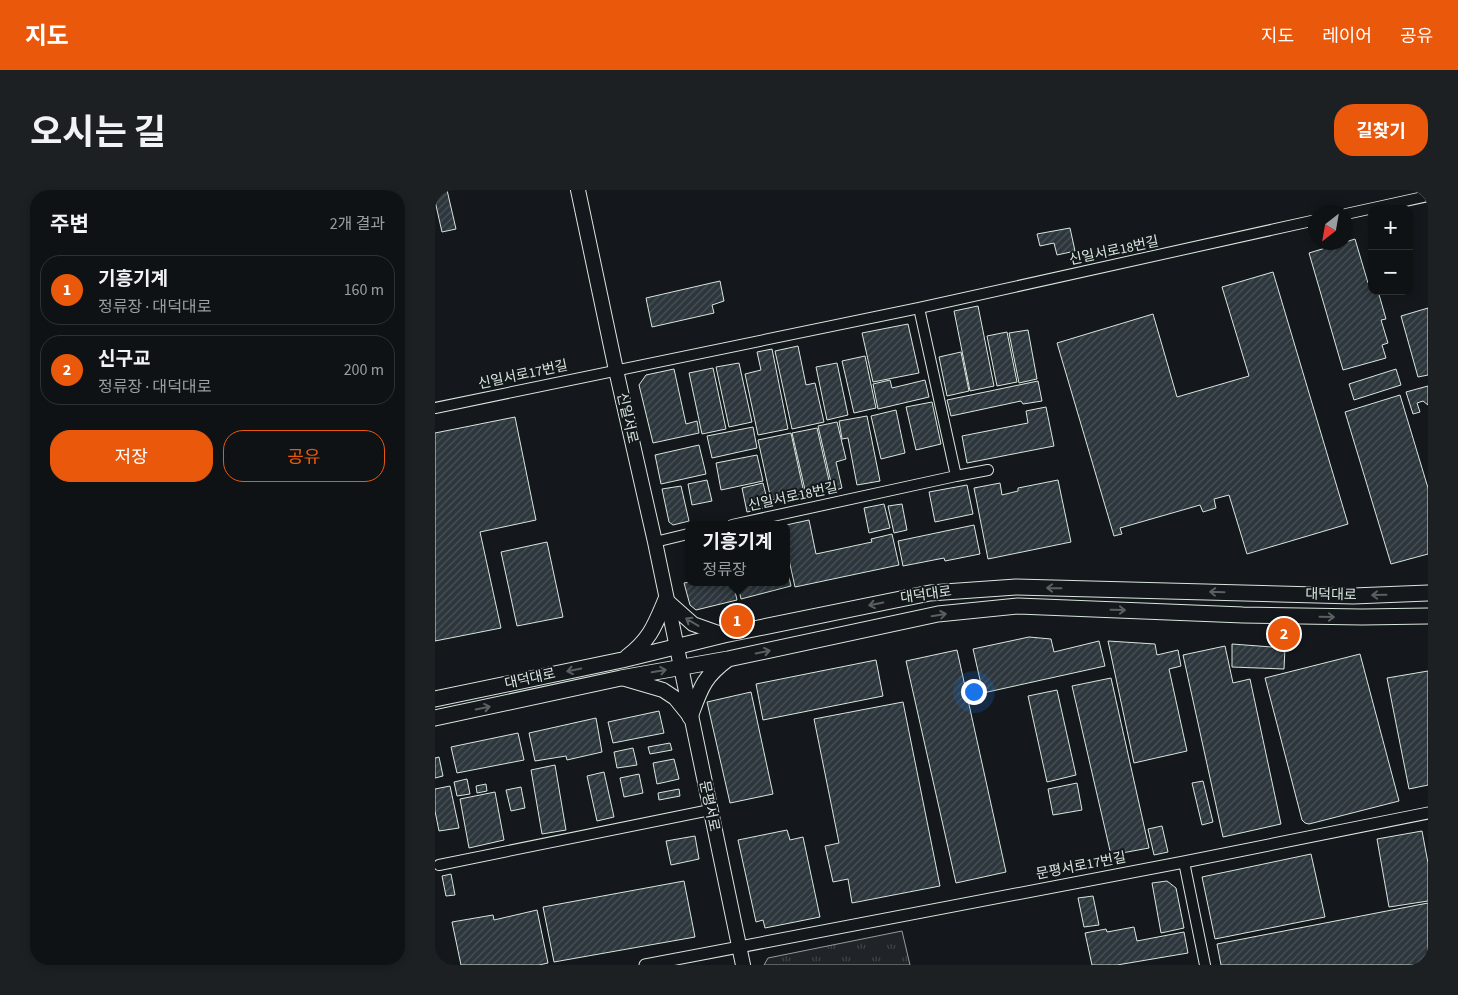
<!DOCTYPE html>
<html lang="ko">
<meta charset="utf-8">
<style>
:root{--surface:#0f1215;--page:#1d2022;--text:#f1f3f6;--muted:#9b9ea0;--line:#2f3234;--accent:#ea580c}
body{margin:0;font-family:"Source Sans 3","Noto Sans KR",sans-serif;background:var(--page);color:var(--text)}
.controls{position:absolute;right:15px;top:15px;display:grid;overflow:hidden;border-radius:10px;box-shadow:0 2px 8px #0003}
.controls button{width:45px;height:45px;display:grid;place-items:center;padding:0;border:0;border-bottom:1px solid var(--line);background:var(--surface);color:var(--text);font:25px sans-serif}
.compass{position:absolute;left:873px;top:15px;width:45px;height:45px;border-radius:50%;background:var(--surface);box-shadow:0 2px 8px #0003;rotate:211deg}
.you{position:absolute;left:538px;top:501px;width:18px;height:18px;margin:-12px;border:4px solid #fff;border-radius:50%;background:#1a73e8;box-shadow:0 0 0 8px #1a73e833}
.badge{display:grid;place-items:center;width:32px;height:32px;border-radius:50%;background:var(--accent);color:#fff;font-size:16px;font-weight:700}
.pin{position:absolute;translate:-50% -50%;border:2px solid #fff;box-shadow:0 1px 5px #0006}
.popup{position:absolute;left:250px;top:331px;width:105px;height:65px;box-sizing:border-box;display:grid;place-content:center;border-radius:10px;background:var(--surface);filter:drop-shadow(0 1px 4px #0005);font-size:16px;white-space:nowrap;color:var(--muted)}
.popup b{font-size:19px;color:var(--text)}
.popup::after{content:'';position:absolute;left:50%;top:100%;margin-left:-10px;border:10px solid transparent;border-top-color:var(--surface)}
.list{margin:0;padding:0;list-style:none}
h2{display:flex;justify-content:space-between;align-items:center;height:65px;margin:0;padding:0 20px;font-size:21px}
h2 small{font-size:16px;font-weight:400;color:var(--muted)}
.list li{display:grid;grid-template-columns:32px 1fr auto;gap:15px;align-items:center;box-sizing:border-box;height:70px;margin:0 10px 10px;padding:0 10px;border:1px solid var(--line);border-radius:20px}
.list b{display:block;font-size:19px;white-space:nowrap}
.list p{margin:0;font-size:16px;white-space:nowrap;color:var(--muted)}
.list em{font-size:16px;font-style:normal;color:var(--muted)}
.actions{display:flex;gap:10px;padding:15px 20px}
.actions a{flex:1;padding:11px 0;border:1px solid var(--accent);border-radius:20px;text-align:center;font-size:18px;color:var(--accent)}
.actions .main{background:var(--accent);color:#fff}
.map{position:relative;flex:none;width:993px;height:775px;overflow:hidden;border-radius:20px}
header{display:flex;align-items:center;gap:30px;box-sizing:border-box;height:70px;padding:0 25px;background:var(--accent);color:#fff}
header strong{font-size:24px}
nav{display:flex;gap:28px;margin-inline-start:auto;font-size:18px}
.intro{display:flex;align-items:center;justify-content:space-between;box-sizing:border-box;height:120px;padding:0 30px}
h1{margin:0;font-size:35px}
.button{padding:12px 22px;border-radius:20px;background:var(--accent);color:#fff;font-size:18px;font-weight:700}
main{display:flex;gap:30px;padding:0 30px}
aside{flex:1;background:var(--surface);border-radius:20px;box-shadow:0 2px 8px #0003}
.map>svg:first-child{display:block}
.park{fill:url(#park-tufts);stroke:#939e99}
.building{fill:url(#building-hatch);stroke:#d8e6dc}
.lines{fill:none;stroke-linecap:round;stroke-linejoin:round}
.minor-casing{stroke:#d8e6dc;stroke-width:12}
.tertiary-casing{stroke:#d8e6dc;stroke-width:13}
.secondary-casing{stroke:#d8e6dc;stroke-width:16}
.primary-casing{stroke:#d8e6dc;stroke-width:17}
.minor{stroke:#14181c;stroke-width:10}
.tertiary{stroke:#14181c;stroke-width:11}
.secondary{stroke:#14181c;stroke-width:14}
.primary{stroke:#14181c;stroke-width:15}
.oneway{stroke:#59605f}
.labels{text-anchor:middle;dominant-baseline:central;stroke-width:4;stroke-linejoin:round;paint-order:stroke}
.street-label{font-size:14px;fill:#d8e6dc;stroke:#14181c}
</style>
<header>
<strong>지도</strong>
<nav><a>지도</a><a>레이어</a><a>공유</a></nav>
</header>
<div class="intro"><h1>오시는 길</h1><a class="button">길찾기</a></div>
<main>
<aside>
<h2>주변<small>2개 결과</small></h2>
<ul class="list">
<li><span class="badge">1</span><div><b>기흥기계</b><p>정류장 · 대덕대로</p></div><em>160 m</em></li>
<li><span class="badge">2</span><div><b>신구교</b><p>정류장 · 대덕대로</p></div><em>200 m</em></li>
</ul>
<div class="actions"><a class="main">저장</a><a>공유</a></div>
</aside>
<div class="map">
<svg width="993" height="775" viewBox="0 0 993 775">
<defs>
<pattern id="park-tufts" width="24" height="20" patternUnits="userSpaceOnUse" patternTransform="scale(1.25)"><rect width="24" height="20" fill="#202428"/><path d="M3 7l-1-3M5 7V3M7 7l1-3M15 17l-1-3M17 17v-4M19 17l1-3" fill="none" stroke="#404447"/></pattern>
<pattern id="building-hatch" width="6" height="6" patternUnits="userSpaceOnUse" patternTransform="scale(1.25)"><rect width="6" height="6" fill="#2c363c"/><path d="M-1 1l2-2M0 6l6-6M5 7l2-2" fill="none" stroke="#4a5358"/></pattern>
</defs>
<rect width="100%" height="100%" fill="#14181c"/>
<path class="park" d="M 467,741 L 475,775 L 329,775 L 333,768 Z"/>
<path class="building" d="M 0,0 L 12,0 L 21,39 L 7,42 L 0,11 Z
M 635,38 L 640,61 L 622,65 L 619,53 L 605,56 L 602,44 Z
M 920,49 L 933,93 L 937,91 L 937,101 L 943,101 L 951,129 L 946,130 L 953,153 L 947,155 L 951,168 L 908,180 L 874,63 Z
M 838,82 L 913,334 L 812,364 L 794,305 L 779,309 L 781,318 L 768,322 L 765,315 L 685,338 L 687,344 L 679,346 L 622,153 L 718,124 L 742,207 L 814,186 L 787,97 Z
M 285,91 L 289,111 L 277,115 L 279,123 L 217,137 L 211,108 Z
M 543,116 L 559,196 L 535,201 L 519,121 Z
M 993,118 L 993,185 L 983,187 L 966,126 Z
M 473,134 L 484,183 L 438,192 L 427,143 Z
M 593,140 L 602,189 L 584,193 L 574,143 Z
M 572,142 L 582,192 L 562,196 L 552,146 Z
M 363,156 L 371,195 L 380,193 L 389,232 L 357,239 L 340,161 Z
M 337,159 L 353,239 L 323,245 L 310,184 L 326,180 L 322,162 Z
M 526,162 L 534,201 L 512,206 L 504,167 Z
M 430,166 L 441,218 L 419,223 L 407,171 Z
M 304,173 L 317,232 L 294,237 L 281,177 Z
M 402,173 L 413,225 L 392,230 L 381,177 Z
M 278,178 L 291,239 L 267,244 L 254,183 Z
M 239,179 L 251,234 L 262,231 L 264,243 L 218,253 L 204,195 L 211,185 Z
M 961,179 L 966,195 L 919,210 L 914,194 Z
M 455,190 L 457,198 L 490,190 L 494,207 L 443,219 L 438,194 Z
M 603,191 L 607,211 L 588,214 L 586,211 L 516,226 L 512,210 Z
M 993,196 L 993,215 L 988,211 L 982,213 L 985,222 L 978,224 L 971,202 Z
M 965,205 L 993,298 L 993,364 L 956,374 L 910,222 Z
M 497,212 L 506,254 L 481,260 L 471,217 Z
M 611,217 L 619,256 L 532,273 L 527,246 L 593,233 L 591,221 Z
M 461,220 L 470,263 L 446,269 L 436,226 Z
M 432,226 L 445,291 L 422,295 L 413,248 L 407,249 L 404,231 Z
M 80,227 L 101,330 L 45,342 L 66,438 L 0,451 L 0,243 Z
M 402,232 L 411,269 L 401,272 L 407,298 L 398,301 L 383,236 Z
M 318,237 L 322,258 L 277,268 L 272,246 Z
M 382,238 L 395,295 L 370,300 L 357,243 Z
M 356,243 L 369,303 L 336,310 L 323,250 Z
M 264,255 L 271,284 L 226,294 L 220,265 Z
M 322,265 L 328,291 L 286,300 L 281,273 Z
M 272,290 L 277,311 L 257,315 L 253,294 Z
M 623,290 L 636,352 L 553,369 L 539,298 L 565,293 L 567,305 L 583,301 L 583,298 Z
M 328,293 L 334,317 L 312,322 L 307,298 Z
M 532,295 L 538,324 L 500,332 L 494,302 Z
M 246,296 L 254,331 L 238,335 L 234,332 L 227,299 Z
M 449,314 L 455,338 L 434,343 L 429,318 Z
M 467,314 L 472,340 L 459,343 L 453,316 Z
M 374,330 L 381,364 L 437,352 L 436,349 L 457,344 L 464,375 L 360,397 L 351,356 L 351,335 Z
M 539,335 L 545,364 L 510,371 L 509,368 L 468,376 L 463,351 Z
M 112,352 L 128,427 L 82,436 L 66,362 Z
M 351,374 L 356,396 L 306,409 L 302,392 L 351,392 Z
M 254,392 L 298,392 L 302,410 L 261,420 L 255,415 L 249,393 Z
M 594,447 L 616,449 L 619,462 L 664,451 L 670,476 L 548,503 L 538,459 Z
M 673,451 L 720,454 L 722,465 L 743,460 L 746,476 L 734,479 L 752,561 L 699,573 Z
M 797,454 L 850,458 L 849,479 L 797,477 Z
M 790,456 L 798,493 L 815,489 L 846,634 L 788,647 L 748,465 Z
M 522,460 L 571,682 L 521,693 L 471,471 Z
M 925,464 L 964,611 L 874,634 L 870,633 L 867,630 L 830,488 Z
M 441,470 L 448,506 L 328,530 L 321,494 Z
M 993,481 L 993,595 L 974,599 L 952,488 Z
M 676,488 L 714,658 L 676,665 L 637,496 Z
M 622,500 L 641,585 L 612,592 L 593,506 Z
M 316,502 L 338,604 L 295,613 L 272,512 Z
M 468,512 L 505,696 L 417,713 L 413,689 L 398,692 L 390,656 L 404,653 L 379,529 Z
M 224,521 L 229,543 L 178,553 L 173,532 Z
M 161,528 L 167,562 L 132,570 L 131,566 L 100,571 L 94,543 Z
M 83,543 L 89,570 L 22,583 L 16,557 Z
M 235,553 L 237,560 L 215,564 L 213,557 Z
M 198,558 L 202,575 L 182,578 L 179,562 Z
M 4,567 L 8,586 L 0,588 L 0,568 Z
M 239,569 L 244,589 L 222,594 L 218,573 Z
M 120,575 L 131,640 L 107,644 L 96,580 Z
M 169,582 L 179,627 L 162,631 L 152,586 Z
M 204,584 L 208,603 L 189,607 L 185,588 Z
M 32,589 L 35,604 L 22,606 L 19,592 Z
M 768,591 L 778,632 L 767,635 L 757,593 Z
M 642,593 L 647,620 L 618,625 L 613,599 Z
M 51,594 L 52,601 L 42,603 L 41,596 Z
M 15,596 L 24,638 L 4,641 L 0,621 L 0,599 Z
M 86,597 L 90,618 L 76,621 L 71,600 Z
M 244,599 L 245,606 L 224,610 L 223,603 Z
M 60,602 L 69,650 L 34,658 L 25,609 Z
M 727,636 L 733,662 L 719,665 L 713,639 Z
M 352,640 L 355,650 L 368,647 L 385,727 L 330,738 L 328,730 L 321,732 L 303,650 Z
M 987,641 L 993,673 L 993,711 L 954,717 L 942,649 Z
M 260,646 L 264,669 L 236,675 L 231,651 Z
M 876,664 L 890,727 L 780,749 L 767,687 Z
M 16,684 L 20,705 L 11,706 L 7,686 Z
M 249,691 L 260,747 L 119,772 L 108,717 Z
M 732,691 L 741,698 L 749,738 L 726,743 L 717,693 Z
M 658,706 L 664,735 L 649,737 L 643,708 Z
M 993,713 L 993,775 L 786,775 L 782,754 Z
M 102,720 L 113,773 L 104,775 L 26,775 L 17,732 L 58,725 L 59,730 Z
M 699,737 L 702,751 L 749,742 L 753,763 L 682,775 L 657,775 L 650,743 L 671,739 L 672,742 Z"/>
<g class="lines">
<g class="minor-casing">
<path id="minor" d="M 911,24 L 993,6
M 0,218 L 484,118 L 881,30
M 521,286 L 553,280
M 297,335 L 521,286 L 484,118
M 220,352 L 253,344
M 749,672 L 770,775
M 4,675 L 275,620"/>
</g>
<g class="tertiary-casing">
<path id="tertiary" d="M 210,775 L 749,672 L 993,623"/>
</g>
<g class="secondary-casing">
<path id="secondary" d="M 143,0 L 181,180 L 220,352 L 308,775
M 231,410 L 258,434 L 289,445
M 187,488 L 228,500 L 240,508 L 253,524"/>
</g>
<g class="primary-casing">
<path id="primary" d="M 192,467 C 215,450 220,435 231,409
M 0,509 L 187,470 L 289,445 L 495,403 L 581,397 L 918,406 L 993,403
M 255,527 C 265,500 268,487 293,469
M 0,528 L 186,488 L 293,469 L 503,424 L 583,416 L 808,425 L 927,427 L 993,426"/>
</g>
<use href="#minor" class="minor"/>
<use href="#tertiary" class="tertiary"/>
<use href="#secondary" class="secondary"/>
<use href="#primary" class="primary"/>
</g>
<defs><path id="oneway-shaft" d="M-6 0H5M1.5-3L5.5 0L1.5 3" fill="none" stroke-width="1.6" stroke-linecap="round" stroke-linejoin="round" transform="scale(1.25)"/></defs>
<g class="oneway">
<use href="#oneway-shaft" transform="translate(619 398) rotate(-179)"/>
<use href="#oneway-shaft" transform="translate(782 402) rotate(-178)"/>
<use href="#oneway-shaft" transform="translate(944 405) rotate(179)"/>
<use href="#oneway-shaft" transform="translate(441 414) rotate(168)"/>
<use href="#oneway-shaft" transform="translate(683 420) rotate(1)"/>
<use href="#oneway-shaft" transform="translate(504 425) rotate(-9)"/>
<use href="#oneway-shaft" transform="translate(892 427) rotate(1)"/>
<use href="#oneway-shaft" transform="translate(257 432) rotate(-149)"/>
<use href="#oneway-shaft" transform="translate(328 462) rotate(-12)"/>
<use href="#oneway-shaft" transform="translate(139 480) rotate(168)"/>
<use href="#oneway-shaft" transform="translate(224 481) rotate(-10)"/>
<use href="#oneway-shaft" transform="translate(48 518) rotate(-12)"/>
</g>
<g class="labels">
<g class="street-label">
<text transform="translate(679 61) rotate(-12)">신일서로18번길</text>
<text transform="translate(88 185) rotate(-12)">신일서로17번길</text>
<text transform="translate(192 228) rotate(77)">신일서로</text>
<text transform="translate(358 307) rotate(-12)">신일서로18번길</text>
<text transform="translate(491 405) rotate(-8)">대덕대로</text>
<text transform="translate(896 405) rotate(1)">대덕대로</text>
<text transform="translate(95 489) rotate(-12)">대덕대로</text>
<text transform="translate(274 616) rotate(78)">문평서로</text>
<text transform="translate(646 676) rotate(-11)">문평서로17번길</text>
</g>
</g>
</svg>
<div class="controls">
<button>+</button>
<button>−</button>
</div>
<svg class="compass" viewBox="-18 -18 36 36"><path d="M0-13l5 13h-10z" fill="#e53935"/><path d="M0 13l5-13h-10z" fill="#9b9ea0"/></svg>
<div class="you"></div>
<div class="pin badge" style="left:302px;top:431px">1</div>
<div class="popup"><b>기흥기계</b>정류장</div>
<div class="pin badge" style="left:849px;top:444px">2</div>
</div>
</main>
